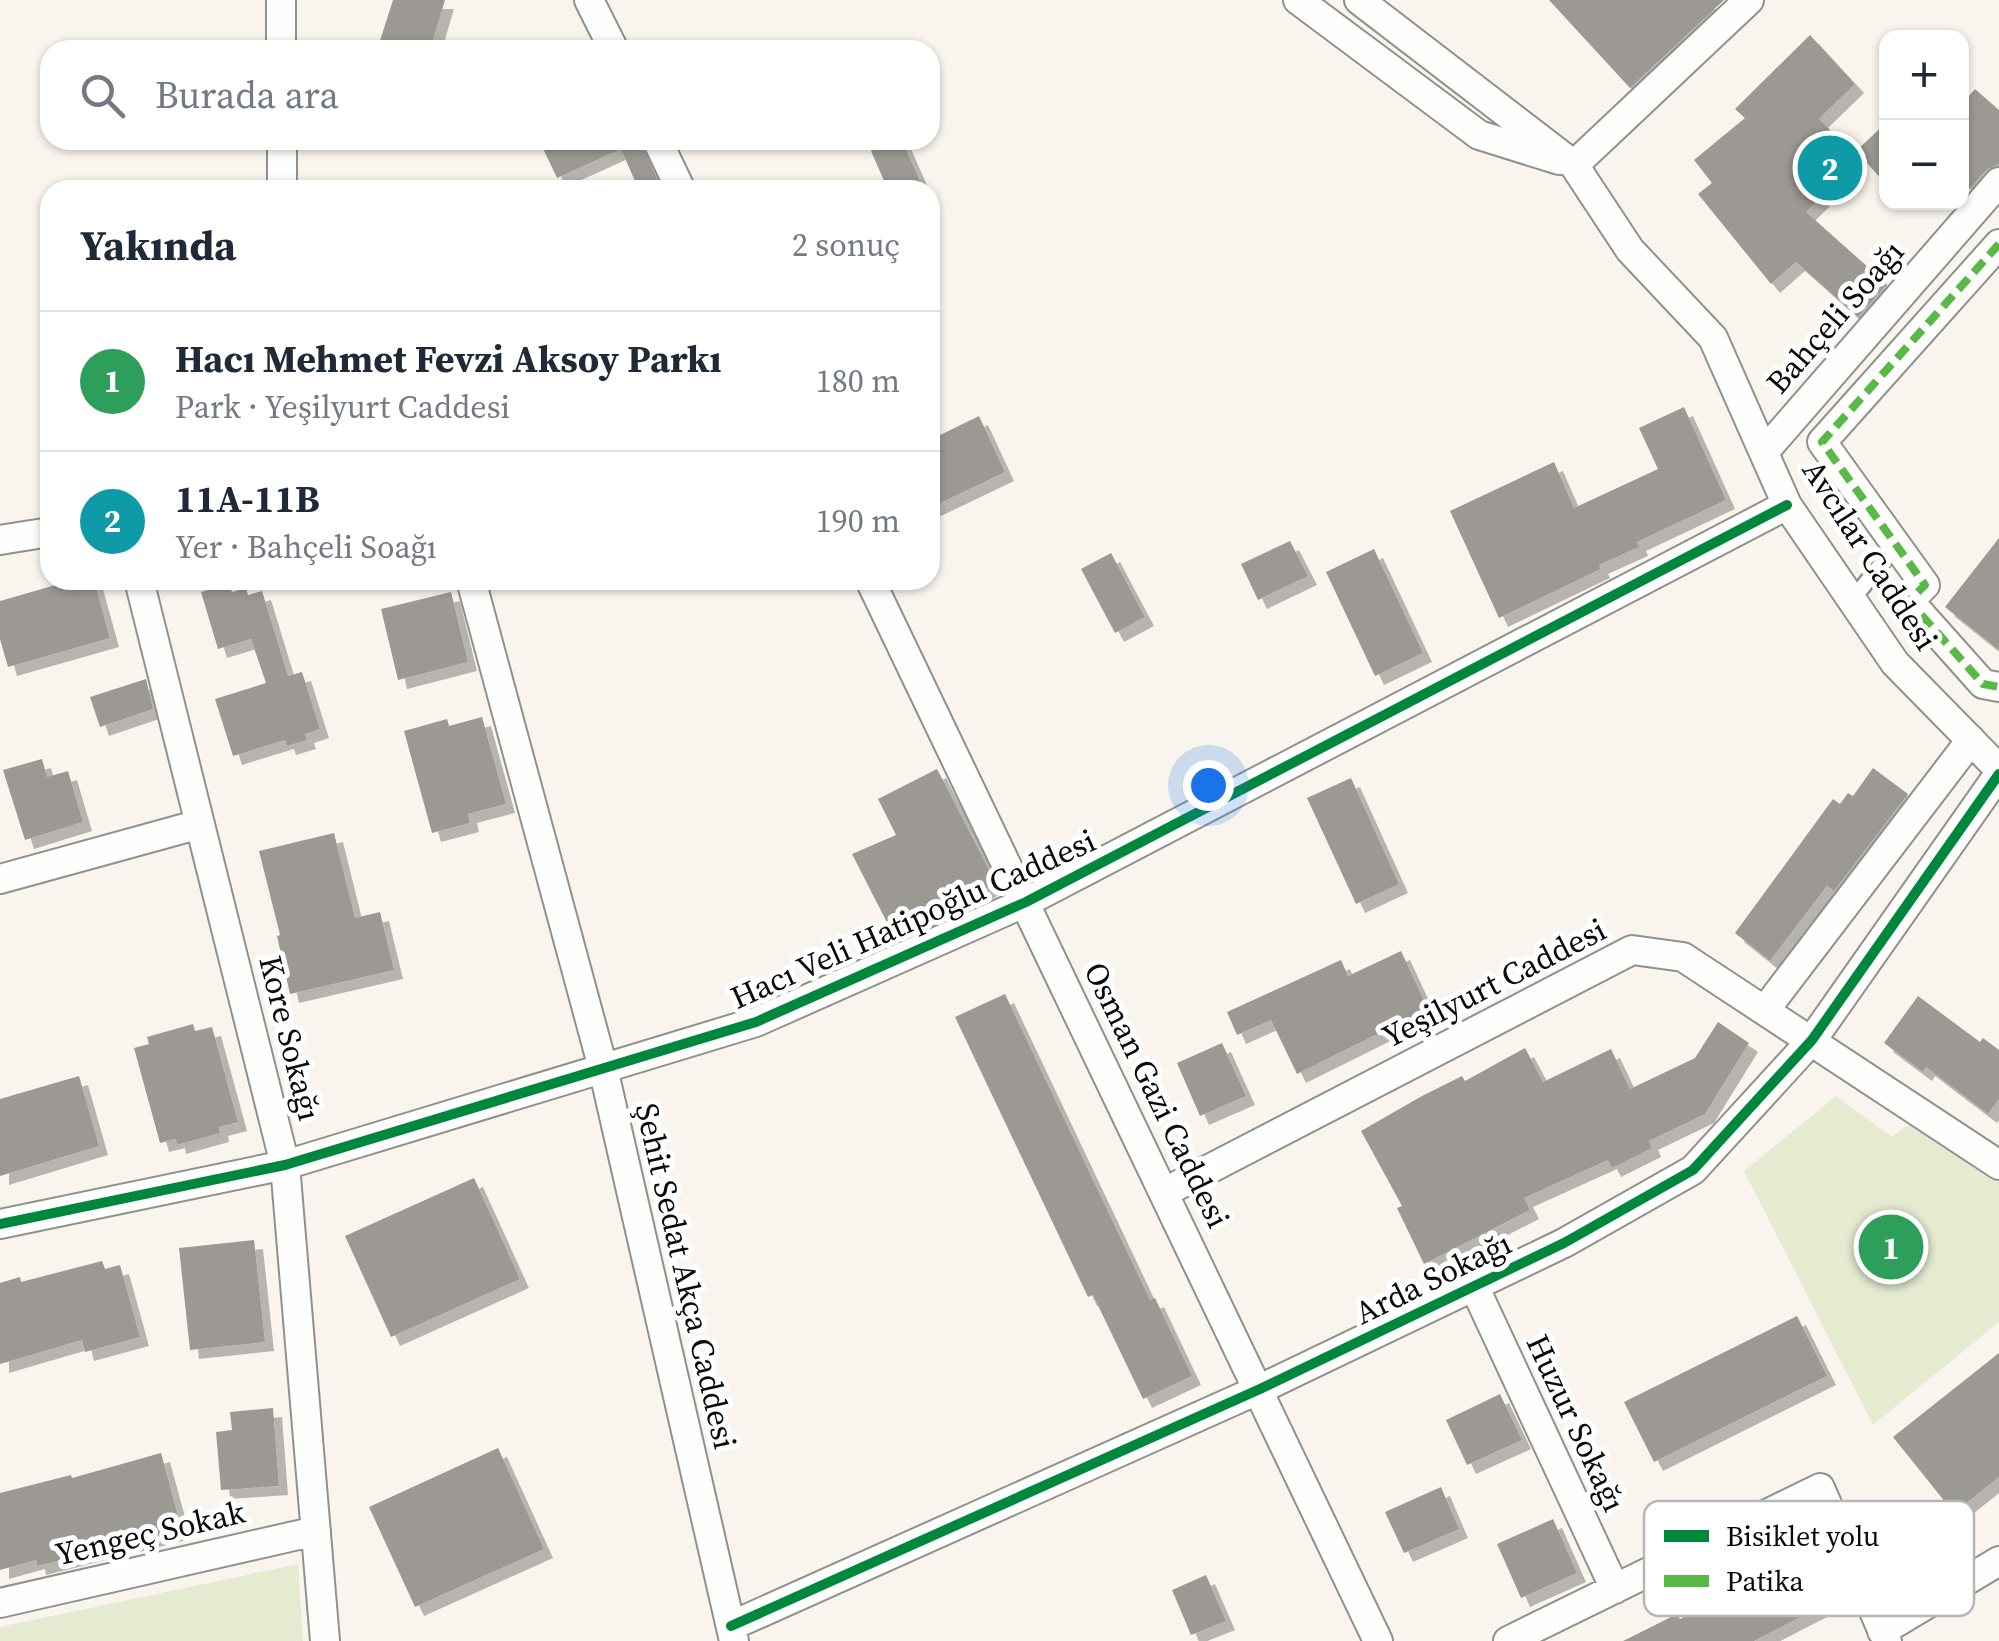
<!DOCTYPE html>
<html lang="tr">
<meta charset="utf-8">
<style>
:root{--surface:#fff;--page:#f6f6f7;--text:#1f2937;--muted:#747a83;--line:#e0e1e3;--accent:#111827}
body{margin:0;font-family:"Source Serif 4",serif;background:var(--page);color:var(--text)}
.controls{position:absolute;right:30px;top:30px;display:grid;overflow:hidden;border-radius:20px;box-shadow:0 2px 8px #0004}
.controls button{width:90px;height:90px;display:grid;place-items:center;padding:0;border:0;border-bottom:2px solid var(--line);background:var(--surface);color:var(--text);font:50px sans-serif}
.you{position:absolute;left:1208px;top:785px;width:35px;height:35px;margin:-25px;border:8px solid #fff;border-radius:50%;background:#1a73e8;box-shadow:0 0 0 15px #1a73e833}
.badge{display:grid;place-items:center;width:65px;height:65px;border-radius:50%;background:var(--accent);color:#fff;font-size:32px;font-weight:700}
.pin{position:absolute;translate:-50% -50%;border:5px solid #fff;box-shadow:0 2px 10px #0006}
.list{margin:0;padding:0;list-style:none}
h2{display:flex;justify-content:space-between;align-items:center;height:130px;margin:0;padding:0 40px;font-size:42px}
h2 small{font-size:32px;font-weight:400;color:var(--muted)}
.list li{display:grid;grid-template-columns:65px 1fr auto;gap:30px;align-items:center;box-sizing:border-box;height:140px;padding:0 40px;border-top:2px solid var(--line)}
.list b{display:block;font-size:38px;white-space:nowrap}
.list p{margin:0;font-size:32px;white-space:nowrap;color:var(--muted)}
.list em{font-size:32px;font-style:normal;color:var(--muted)}
.icon{flex:none;width:55px;height:55px;fill:none;stroke:currentColor;stroke-width:2;stroke-linecap:round;stroke-linejoin:round}
.map{position:relative;flex:none;width:1999px;height:1641px;overflow:hidden}
.search{position:absolute;background:var(--surface);box-shadow:0 2px 8px #0004;left:40px;top:40px;width:900px;height:110px;display:flex;align-items:center;gap:25px;box-sizing:border-box;padding:0 35px;border-radius:30px;color:var(--muted);font-size:38px}
.panel{position:absolute;background:var(--surface);box-shadow:0 2px 8px #0004;left:40px;top:180px;width:900px;height:410px;border-radius:30px}
.map>svg:first-child{display:block}
.green{fill:#e5ebd0}
.building{fill:#9c9894;filter:url(#shadow)}
.lines{fill:none;stroke-linecap:round;stroke-linejoin:round}
.lane-casing{stroke:#92908d;stroke-width:19}
.street-casing{stroke:#92908d;stroke-width:32}
.lane{stroke:#fefefc;stroke-width:14}
.street{stroke:#fefefc;stroke-width:28}
.quiet{stroke:#58b947;stroke-width:8;stroke-dasharray:15 8;stroke-linecap:butt}
.cycleway-casing{stroke:#fff;stroke-width:16}
.cycleway{stroke:#00873e;stroke-width:10}
.labels{text-anchor:middle;dominant-baseline:central;stroke-width:10;stroke-linejoin:round;paint-order:stroke}
.street-label{font-size:32px;fill:#0a0a0a;stroke:#fff}
.key{fill:#fff;stroke:#b6b6b6;stroke-width:2.5}
.key-label{font-size:28px;fill:#0a0a0a}
</style>
<div class="map">
<svg width="1999" height="1641" viewBox="0 0 1999 1641">
<defs>
<filter id="shadow"><feDropShadow dx="9" dy="9" stdDeviation="0" flood-color="#0004"/></filter>
</defs>
<rect width="100%" height="100%" fill="#f9f5ee"/>
<path class="green" d="M 1836,1096 L 1892,1137 L 1914,1121 L 1999,1172 L 1999,1322 L 1873,1425 L 1744,1171 Z
M 298,1564 L 303,1641 L 0,1641 L 0,1627 Z"/>
<path class="building" d="M 393,0 L 445,0 L 430,50 L 377,50 Z
M 1549,0 L 1724,0 L 1630,88 Z
M 1810,35 L 1855,84 L 1819,119 L 1859,159 L 1806,212 L 1887,284 L 1858,317 L 1796,262 L 1771,284 L 1698,194 L 1712,183 L 1694,160 L 1745,118 L 1735,109 Z
M 1975,89 L 1999,110 L 1999,164 L 1986,170 L 1962,198 L 1962,104 Z
M 1886,123 L 1886,184 L 1856,151 Z
M 539,140 L 640,140 L 662,190 L 639,190 L 621,149 L 557,178 Z
M 895,140 L 902,140 L 924,190 L 888,190 L 871,151 Z
M 1684,407 L 1726,500 L 1637,542 L 1639,547 L 1599,565 L 1601,569 L 1499,618 L 1450,511 L 1554,462 L 1574,508 L 1658,469 L 1639,428 Z
M 979,416 L 1005,472 L 930,508 L 930,440 Z
M 1999,538 L 1999,650 L 1945,607 Z
M 1290,541 L 1308,576 L 1258,600 L 1241,564 Z
M 1374,549 L 1423,653 L 1375,676 L 1326,572 Z
M 1111,553 L 1145,617 L 1115,633 L 1081,569 Z
M 73,580 L 94,580 L 110,638 L 8,667 L 0,639 L 0,601 Z
M 229,584 L 232,592 L 246,588 L 248,595 L 262,591 L 288,676 L 302,672 L 320,729 L 305,734 L 307,740 L 287,746 L 285,740 L 233,756 L 215,699 L 266,683 L 251,639 L 218,649 L 201,592 Z
M 451,592 L 468,662 L 398,680 L 381,609 Z
M 146,679 L 153,709 L 100,727 L 90,697 Z
M 482,717 L 506,804 L 468,814 L 470,823 L 432,833 L 404,731 L 447,719 L 449,726 Z
M 42,759 L 47,777 L 68,771 L 83,822 L 25,840 L 3,770 Z
M 1873,768 L 1908,794 L 1834,891 L 1827,886 L 1770,961 L 1735,933 L 1833,799 L 1840,804 L 1848,793 L 1853,796 Z
M 937,769 L 996,883 L 972,896 L 974,901 L 896,940 L 852,854 L 896,835 L 878,799 Z
M 1351,778 L 1399,884 L 1356,904 L 1307,798 Z
M 334,833 L 355,918 L 380,912 L 394,970 L 290,994 L 277,936 L 280,935 L 259,851 Z
M 1401,951 L 1428,1009 L 1297,1074 L 1271,1020 L 1237,1035 L 1227,1012 L 1341,960 L 1348,976 Z
M 1005,994 L 1150,1300 L 1155,1298 L 1192,1376 L 1143,1399 L 1093,1295 L 1088,1297 L 955,1017 Z
M 1918,996 L 1980,1042 L 1983,1038 L 1999,1050 L 1999,1099 L 1988,1114 L 1926,1067 L 1923,1072 L 1884,1043 Z
M 1718,1022 L 1749,1043 L 1705,1114 L 1649,1141 L 1652,1148 L 1612,1168 L 1608,1160 L 1524,1198 L 1530,1210 L 1424,1264 L 1397,1208 L 1402,1206 L 1361,1131 L 1422,1096 L 1462,1076 L 1465,1081 L 1525,1048 L 1543,1082 L 1611,1049 L 1630,1089 L 1695,1058 Z
M 193,1024 L 195,1031 L 212,1027 L 238,1122 L 219,1127 L 220,1133 L 177,1145 L 176,1139 L 160,1143 L 134,1048 L 149,1044 L 147,1037 Z
M 1222,1043 L 1246,1096 L 1200,1116 L 1177,1063 Z
M 79,1076 L 99,1146 L 0,1176 L 0,1099 Z
M 474,1178 L 520,1279 L 391,1337 L 345,1236 Z
M 254,1240 L 265,1342 L 190,1350 L 179,1248 Z
M 102,1261 L 105,1269 L 120,1265 L 140,1337 L 85,1352 L 82,1340 L 0,1364 L 0,1283 L 20,1277 L 21,1282 Z
M 1797,1316 L 1827,1376 L 1654,1462 L 1624,1402 Z
M 1999,1353 L 1999,1477 L 1954,1513 L 1893,1437 Z
M 1500,1394 L 1522,1440 L 1467,1465 L 1446,1420 Z
M 273,1408 L 279,1486 L 221,1490 L 216,1432 L 232,1430 L 230,1412 Z
M 498,1448 L 544,1549 L 415,1607 L 369,1507 Z
M 161,1453 L 182,1530 L 37,1566 L 36,1560 L 0,1570 L 0,1493 L 71,1475 L 72,1478 Z
M 1441,1487 L 1459,1529 L 1404,1553 L 1385,1512 Z
M 1553,1519 L 1577,1573 L 1521,1598 L 1497,1544 Z
M 1799,1557 L 1824,1605 L 1754,1641 L 1623,1641 L 1677,1614 L 1680,1619 Z
M 1206,1575 L 1226,1621 L 1191,1635 L 1172,1590 Z"/>
<g class="lines">
<g class="lane-casing">
<path id="lane" d="M 1852,600 L 1895,547"/>
</g>
<g class="street-casing">
<path id="street" d="M 281,0 L 281,50
M 589,0 L 614,50
M 1298,0 L 1479,135 L 1559,160
M 1359,0 L 1574,165 L 1630,250 L 1713,338 L 1787,505 L 1895,663 L 1999,769
M 282,140 L 282,190
M 657,140 L 681,190
M 1574,165 L 1749,0
M 1999,244 L 1822,442 L 1925,585 L 1909,601 L 1983,684 L 1999,687
M 1764,452 L 1999,182
M 0,540 L 50,532
M 139,580 L 285,1165 L 325,1641
M 471,580 L 603,1068 L 734,1641
M 870,580 L 1378,1641
M 0,879 L 200,824
M 1765,1010 L 1971,740
M 1165,1192 L 1632,950 L 1683,957 L 1999,1165
M 0,1224 L 285,1165 L 756,1022 L 1026,902 L 1787,505
M 1474,1286 L 1615,1589
M 0,1603 L 316,1531
M 731,1626 L 1260,1389 L 1564,1243 L 1693,1170 L 1812,1040 L 1999,774
M 1882,1631 L 1999,1561
M 1508,1641 L 1820,1488 L 1887,1641"/>
</g>
<use href="#lane" class="lane"/>
<use href="#street" class="street"/>
<path class="quiet" d="M 1999,244 L 1822,442 L 1925,585 L 1909,601 L 1983,684 L 1999,687"/>
<g class="cycleway-casing">
<path id="cycleway" d="M 0,1224 L 285,1165 L 756,1022 L 1026,902 L 1787,505
M 731,1626 L 1260,1389 L 1564,1243 L 1693,1170 L 1812,1040 L 1999,774"/>
</g>
<use href="#cycleway" class="cycleway"/>
</g>
<g class="labels">
<g class="street-label">
<text transform="translate(1835 317) rotate(-49)">Bahçeli Soağı</text>
<text transform="translate(1870 555) rotate(57)">Avcılar Caddesi</text>
<text transform="translate(913 919) rotate(-24)">Hacı Veli Hatipoğlu Caddesi</text>
<text transform="translate(1494 983) rotate(-27)">Yeşilyurt Caddesi</text>
<text transform="translate(290 1038) rotate(76)">Kore Sokağı</text>
<text transform="translate(1157 1095) rotate(64)">Osman Gazi Caddesi</text>
<text transform="translate(686 1276) rotate(77)">Şehit Sedat Akça Caddesi</text>
<text transform="translate(1433 1278) rotate(-26)">Arda Sokağı</text>
<text transform="translate(1576 1423) rotate(65)">Huzur Sokağı</text>
<text transform="translate(150 1533) rotate(-13)">Yengeç Sokak</text>
</g>
</g>
<rect x="1644" y="1501" width="330" height="115" rx="15" class="key"/>
<rect x="1664" y="1530" width="45" height="12" fill="#00873e"/>
<rect x="1664" y="1575" width="45" height="12" fill="#58b947"/>
<g class="key-label">
<text x="1726" y="1546">Bisiklet yolu</text>
<text x="1726" y="1591">Patika</text>
</g>
</svg>
<div class="controls">
<button>+</button>
<button>−</button>
</div>
<div class="you"></div>
<div class="pin badge" style="left:1891px;top:1247px;background:#2e9e5b">1</div>
<div class="pin badge" style="left:1830px;top:168px;background:#0f9aa8">2</div>
<div class="search"><svg class="icon" aria-label="search" viewBox="0 0 24 24"><circle cx="10" cy="10" r="6"/><path d="M15 15l6 6"/></svg>Burada ara</div>
<section class="panel">
<h2>Yakında<small>2 sonuç</small></h2>
<ul class="list">
<li><span class="badge" style="background:#2e9e5b">1</span><div><b>Hacı Mehmet Fevzi Aksoy Parkı</b><p>Park · Yeşilyurt Caddesi</p></div><em>180 m</em></li>
<li><span class="badge" style="background:#0f9aa8">2</span><div><b>11A-11B</b><p>Yer · Bahçeli Soağı</p></div><em>190 m</em></li>
</ul>
</section>
</div>
